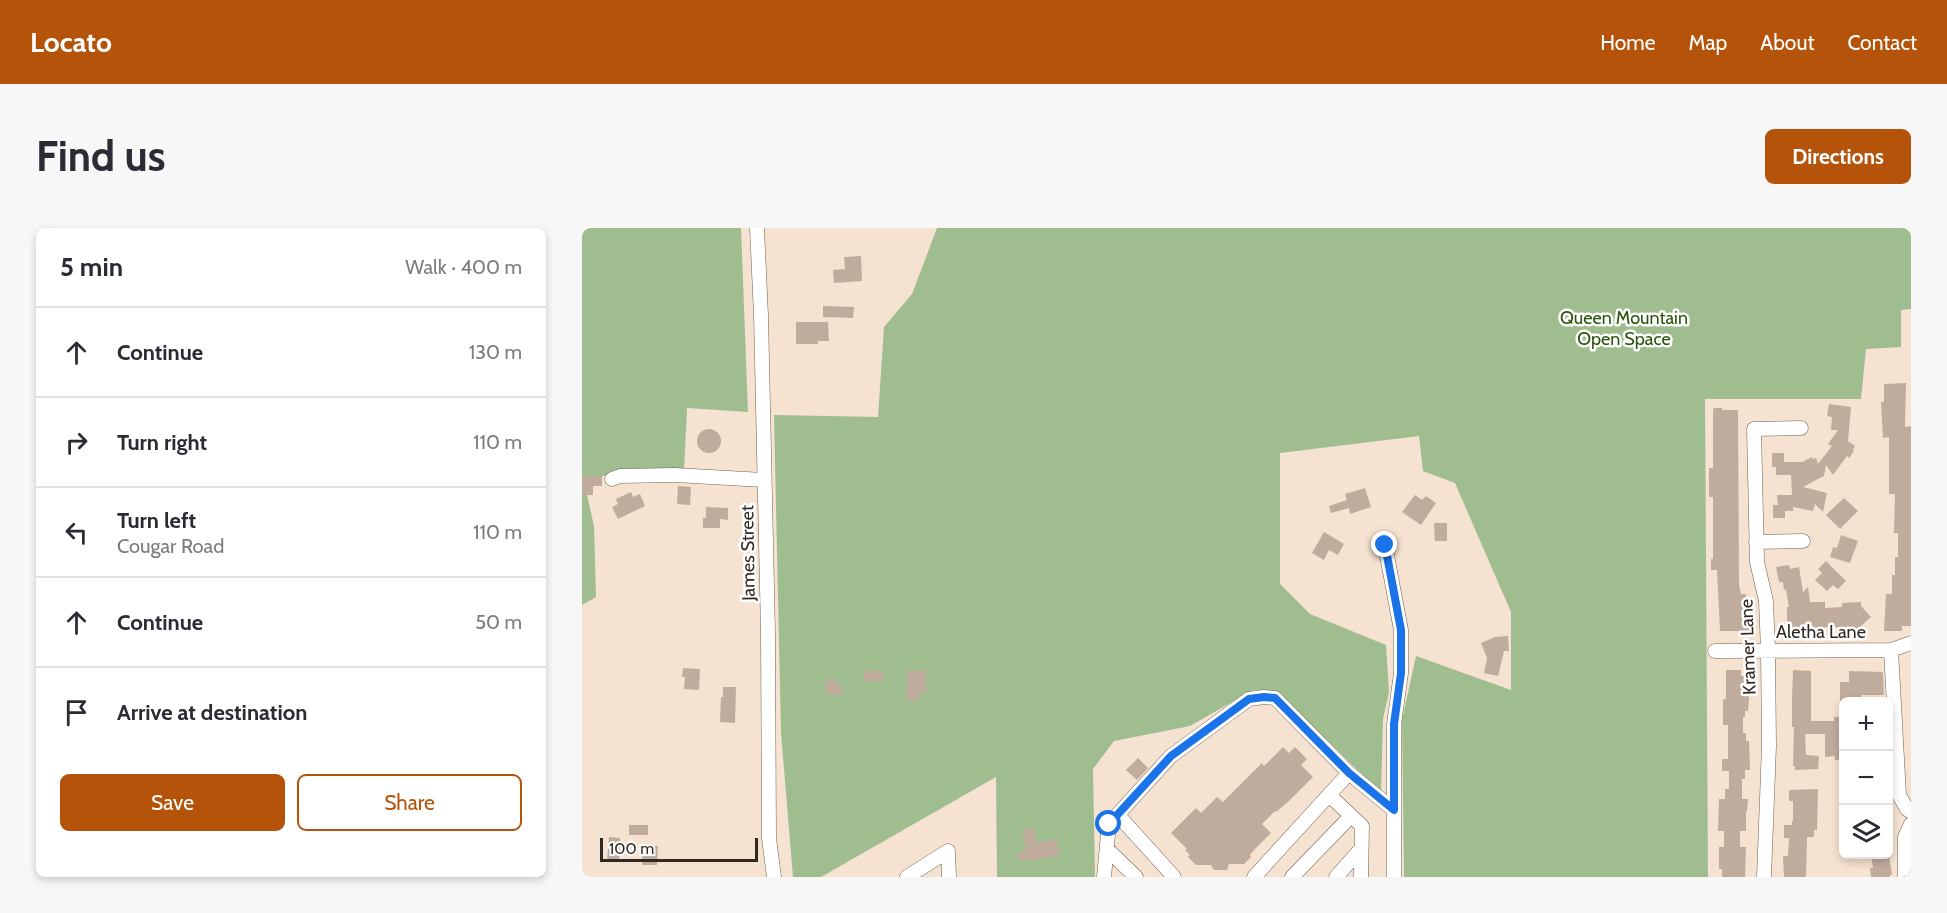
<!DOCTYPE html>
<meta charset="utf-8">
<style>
:root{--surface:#fff;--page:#f7f7f7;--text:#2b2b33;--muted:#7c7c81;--line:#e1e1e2;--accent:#b45309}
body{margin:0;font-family:Cabin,sans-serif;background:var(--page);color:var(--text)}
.controls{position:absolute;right:18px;bottom:18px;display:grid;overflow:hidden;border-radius:9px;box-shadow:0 3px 9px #0003}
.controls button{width:54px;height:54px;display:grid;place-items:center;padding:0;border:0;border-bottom:2px solid var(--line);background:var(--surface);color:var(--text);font:30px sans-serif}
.scale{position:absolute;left:18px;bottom:15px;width:158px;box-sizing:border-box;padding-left:6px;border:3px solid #302922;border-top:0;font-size:16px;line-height:21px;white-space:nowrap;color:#302922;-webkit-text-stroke:4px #fff;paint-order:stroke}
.stop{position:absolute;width:18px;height:18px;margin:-14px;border:4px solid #1a73e8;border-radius:50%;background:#fff}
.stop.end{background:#1a73e8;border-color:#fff;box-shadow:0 2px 6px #0008}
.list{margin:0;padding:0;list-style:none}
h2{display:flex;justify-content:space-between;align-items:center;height:78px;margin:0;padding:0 24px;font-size:26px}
h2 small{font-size:20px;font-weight:400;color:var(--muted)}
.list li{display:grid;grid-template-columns:39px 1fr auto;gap:18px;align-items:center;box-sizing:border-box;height:90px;padding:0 24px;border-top:2px solid var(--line)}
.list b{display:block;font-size:22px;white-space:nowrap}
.list p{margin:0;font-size:20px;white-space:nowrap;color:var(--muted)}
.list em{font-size:20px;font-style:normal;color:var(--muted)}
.actions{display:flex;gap:12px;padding:18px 24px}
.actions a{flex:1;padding:14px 0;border:2px solid var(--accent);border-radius:9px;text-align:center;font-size:21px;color:var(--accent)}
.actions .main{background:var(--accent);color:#fff}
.icon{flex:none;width:33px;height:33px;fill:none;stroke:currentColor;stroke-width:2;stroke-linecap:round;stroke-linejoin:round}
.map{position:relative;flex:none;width:1329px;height:649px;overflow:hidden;border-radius:9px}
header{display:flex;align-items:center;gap:36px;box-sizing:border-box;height:84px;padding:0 30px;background:var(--accent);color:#fff}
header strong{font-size:28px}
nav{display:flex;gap:33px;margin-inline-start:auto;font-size:21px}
.intro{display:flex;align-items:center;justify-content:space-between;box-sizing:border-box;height:144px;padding:0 36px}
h1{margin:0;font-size:42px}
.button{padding:15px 27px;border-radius:9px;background:var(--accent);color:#fff;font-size:21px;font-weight:700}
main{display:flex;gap:36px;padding:0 36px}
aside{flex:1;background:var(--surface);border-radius:9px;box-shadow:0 3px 9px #0003}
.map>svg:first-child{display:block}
.green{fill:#a0bd90}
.building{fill:#bfac9c}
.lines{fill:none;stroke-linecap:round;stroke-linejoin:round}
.minor-casing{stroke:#716051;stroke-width:15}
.minor{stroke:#fff;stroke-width:14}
.route{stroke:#1a73e8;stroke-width:8}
.labels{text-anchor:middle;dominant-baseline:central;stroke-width:5;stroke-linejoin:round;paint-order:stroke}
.park-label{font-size:18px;fill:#2b530a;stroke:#fff}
.street-label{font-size:18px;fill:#302922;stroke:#fff}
</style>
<header>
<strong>Locato</strong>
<nav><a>Home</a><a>Map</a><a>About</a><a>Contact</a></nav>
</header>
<div class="intro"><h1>Find us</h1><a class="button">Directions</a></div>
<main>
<aside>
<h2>5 min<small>Walk · 400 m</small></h2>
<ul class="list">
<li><svg class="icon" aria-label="ahead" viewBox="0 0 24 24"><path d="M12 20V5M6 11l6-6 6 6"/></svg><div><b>Continue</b></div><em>130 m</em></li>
<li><svg class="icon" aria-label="right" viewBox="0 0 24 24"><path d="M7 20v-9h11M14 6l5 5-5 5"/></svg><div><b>Turn right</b></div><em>110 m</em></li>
<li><svg class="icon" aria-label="left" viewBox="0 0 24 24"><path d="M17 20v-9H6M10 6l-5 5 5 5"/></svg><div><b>Turn left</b><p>Cougar Road</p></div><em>110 m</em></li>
<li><svg class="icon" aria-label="ahead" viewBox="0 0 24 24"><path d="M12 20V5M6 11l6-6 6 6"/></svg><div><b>Continue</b></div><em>50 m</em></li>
<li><svg class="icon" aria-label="arrive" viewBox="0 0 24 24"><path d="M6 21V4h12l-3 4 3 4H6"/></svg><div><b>Arrive at destination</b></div></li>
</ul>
<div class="actions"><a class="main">Save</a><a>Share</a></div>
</aside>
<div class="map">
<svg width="1329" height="649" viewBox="0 0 1329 649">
<rect width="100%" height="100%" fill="#f5e2d0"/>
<path class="green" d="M 0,0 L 159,0 L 166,184 L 105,180 L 102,244 L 1,249 L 12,298 L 14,369 L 0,377 Z
M 355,0 L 1329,0 L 1329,81 L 1319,82 L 1319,119 L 1284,121 L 1279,171 L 1123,171 L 1126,649 L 822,649 L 820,492 L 834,428 L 929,462 L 929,384 L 873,255 L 841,243 L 837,208 L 698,225 L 698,356 L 728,386 L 804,417 L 807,464 L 801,491 L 799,565 L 696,464 L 671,462 L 608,498 L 532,513 L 511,541 L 513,649 L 415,649 L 414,549 L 239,649 L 211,649 L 199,505 L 192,187 L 296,189 L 302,99 L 330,66 Z"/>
<path class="building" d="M 279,28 L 280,53 L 252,55 L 251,42 L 263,41 L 262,29 Z
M 241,78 L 272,79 L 271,90 L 241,89 Z
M 214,94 L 246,94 L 247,113 L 236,113 L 236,116 L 214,116 Z
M 1324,155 L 1323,199 L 1329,198 L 1329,398 L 1320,398 L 1320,403 L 1302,403 L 1304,366 L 1310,366 L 1310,347 L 1313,347 L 1313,329 L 1316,329 L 1316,305 L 1312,305 L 1313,266 L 1307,266 L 1307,209 L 1301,210 L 1299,174 L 1302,174 L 1302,156 Z
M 1247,176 L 1269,179 L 1266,213 L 1273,218 L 1271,222 L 1272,223 L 1267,230 L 1265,228 L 1251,247 L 1244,237 L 1242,248 L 1221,259 L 1245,265 L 1241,284 L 1233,276 L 1231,283 L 1211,279 L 1211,283 L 1203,283 L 1203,290 L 1191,290 L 1191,277 L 1196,277 L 1195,267 L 1210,267 L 1209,247 L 1194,247 L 1194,239 L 1190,239 L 1190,225 L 1202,225 L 1202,234 L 1220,234 L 1230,229 L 1231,231 L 1234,230 L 1236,236 L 1250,218 L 1246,216 L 1256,202 L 1249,202 L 1250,189 L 1245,188 Z
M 1132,180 L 1140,180 L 1140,182 L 1156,182 L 1157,357 L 1159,366 L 1164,366 L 1164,391 L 1169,391 L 1169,403 L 1138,403 L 1135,342 L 1129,342 L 1129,331 L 1131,331 L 1131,269 L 1127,269 L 1127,240 L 1131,240 L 1131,182 Z
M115 213a12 12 0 1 1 24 0a12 12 0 1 1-24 0Z
M 0,248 L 20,248 L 20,258 L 11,258 L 11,267 L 0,267 Z
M 96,258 L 109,259 L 108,277 L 95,276 Z
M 783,260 L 789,279 L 768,286 L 767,280 L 749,285 L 747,278 L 765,272 L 763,266 Z
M 49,264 L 51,269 L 58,266 L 63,278 L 36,291 L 30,279 L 36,276 L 34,271 Z
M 833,267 L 840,272 L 844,268 L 854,275 L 839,297 L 820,284 Z
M 1262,270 L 1276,283 L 1258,301 L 1244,287 Z
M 124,279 L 146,280 L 146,292 L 138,291 L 138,300 L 121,300 L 121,290 L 124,290 Z
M 852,295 L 865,295 L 865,313 L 853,313 Z
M 742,304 L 762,316 L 756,327 L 747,322 L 742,332 L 730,325 Z
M 1259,307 L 1276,313 L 1268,335 L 1248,329 L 1251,319 L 1255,320 Z
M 1244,333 L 1264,353 L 1256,361 L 1251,357 L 1245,363 L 1233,352 L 1240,345 L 1236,341 Z
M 1207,337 L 1208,341 L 1217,339 L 1221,364 L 1226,359 L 1228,374 L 1243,374 L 1243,380 L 1260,379 L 1260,375 L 1279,374 L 1279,378 L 1289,389 L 1279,398 L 1279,403 L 1267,404 L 1267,399 L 1243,399 L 1243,403 L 1231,403 L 1210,402 L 1210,398 L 1205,398 L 1205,379 L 1207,379 L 1204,361 L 1202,362 L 1201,354 L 1197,354 L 1194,339 Z
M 926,408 L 927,423 L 922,423 L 916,448 L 902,445 L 905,430 L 899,415 L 913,409 Z
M 101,440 L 118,441 L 117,462 L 102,461 L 103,449 L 100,449 Z
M 1144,442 L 1159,442 L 1159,448 L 1162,448 L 1162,456 L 1165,456 L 1167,471 L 1166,483 L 1163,483 L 1163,489 L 1161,489 L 1161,505 L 1164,505 L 1164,513 L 1167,513 L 1168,542 L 1163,542 L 1163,551 L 1160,551 L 1160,571 L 1166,571 L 1165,583 L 1164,583 L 1164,603 L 1158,603 L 1158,619 L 1164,619 L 1163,649 L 1140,649 L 1140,641 L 1137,641 L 1137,619 L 1142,619 L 1142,603 L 1136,603 L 1137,571 L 1143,571 L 1143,561 L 1147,561 L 1147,543 L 1140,543 L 1140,531 L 1146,531 L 1146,497 L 1141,497 L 1141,471 L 1144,471 Z
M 1211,442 L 1229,443 L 1229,493 L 1252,493 L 1252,489 L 1262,489 L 1262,532 L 1253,532 L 1253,528 L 1243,529 L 1243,506 L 1223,506 L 1224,527 L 1237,528 L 1236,541 L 1213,542 L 1213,538 L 1211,538 L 1212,499 L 1210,499 L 1210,470 Z
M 282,443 L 301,443 L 301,453 L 282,454 Z
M 325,443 L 344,443 L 344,466 L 337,465 L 337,473 L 324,473 Z
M 1267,443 L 1301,444 L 1302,467 L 1279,467 L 1279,473 L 1258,473 L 1258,454 L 1267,454 Z
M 243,452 L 256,452 L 256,458 L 260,458 L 260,467 L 243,467 Z
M 141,459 L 154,459 L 153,495 L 138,494 L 139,469 L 141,469 Z
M 701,519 L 707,525 L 713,519 L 725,531 L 719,537 L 731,549 L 707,573 L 694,584 L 693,583 L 680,596 L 689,605 L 672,622 L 668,627 L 669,629 L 662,636 L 647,636 L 645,642 L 632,642 L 629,637 L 614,637 L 606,629 L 608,627 L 603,622 L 605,621 L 589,605 L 614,580 L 619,585 L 635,569 L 641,574 L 680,535 L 682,538 Z
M 556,530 L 566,540 L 555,552 L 544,542 Z
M 1236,561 L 1235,602 L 1232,602 L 1232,609 L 1225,609 L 1224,649 L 1202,649 L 1201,628 L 1206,628 L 1207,610 L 1202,610 L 1202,597 L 1210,597 L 1210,593 L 1211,593 L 1211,573 L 1207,573 L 1207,562 Z
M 47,597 L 66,597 L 66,607 L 47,607 Z
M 452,600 L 454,615 L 475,611 L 478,627 L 446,633 L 446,632 L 437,633 L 435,624 L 444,622 L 440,602 Z
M 27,609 L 38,610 L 37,634 L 25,633 Z
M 61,618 L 76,618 L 75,637 L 60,637 Z
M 1289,627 L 1307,627 L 1310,647 L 1308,647 L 1308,649 L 1289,649 L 1288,640 L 1291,640 Z"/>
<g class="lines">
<g class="minor-casing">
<path id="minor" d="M 175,0 L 179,87 L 186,405 L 187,610 L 192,649
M 30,251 L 38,248 L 93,247 L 182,252
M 1174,314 L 1221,313
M 803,317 L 819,402 L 819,445 L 812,496 L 812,649
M 1329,415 L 1309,422 L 1317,567 L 1325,581 L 1329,584
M 1133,423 L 1309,422
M 747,567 L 780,598 L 779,649
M 536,587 L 592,649
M 525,621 L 554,649
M 366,623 L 367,649
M 1323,648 L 1323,609 L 1329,596
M 325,649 L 366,623
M 522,649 L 527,596 L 589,528 L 667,471 L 682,469 L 693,470 L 767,545
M 672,649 L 767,545 L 812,582
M 710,649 L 769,588
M 754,649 L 779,621
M 1182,649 L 1187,518 L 1186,422 L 1184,373 L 1175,334 L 1172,201 L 1219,200"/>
</g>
<use href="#minor" class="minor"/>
</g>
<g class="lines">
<path class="route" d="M 527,596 L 589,528 L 667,471 L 682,469 L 693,470 L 767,545 L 812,582 L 812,496 L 819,445 L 819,402 L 803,317"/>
</g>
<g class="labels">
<g class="park-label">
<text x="1042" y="90">Queen Mountain<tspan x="1042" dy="21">Open Space</tspan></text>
</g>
<g class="street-label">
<text transform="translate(166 325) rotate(-91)">James Street</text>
<text x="1239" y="404">Aletha Lane</text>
<text transform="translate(1166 419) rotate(-92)">Kramer Lane</text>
</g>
</g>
</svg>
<div class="controls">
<button>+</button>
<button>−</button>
<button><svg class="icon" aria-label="layers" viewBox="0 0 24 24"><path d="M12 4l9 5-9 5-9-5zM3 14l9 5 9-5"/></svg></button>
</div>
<div class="scale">100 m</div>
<div class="stop" style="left:527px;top:596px"></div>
<div class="stop end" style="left:803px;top:317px"></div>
</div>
</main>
